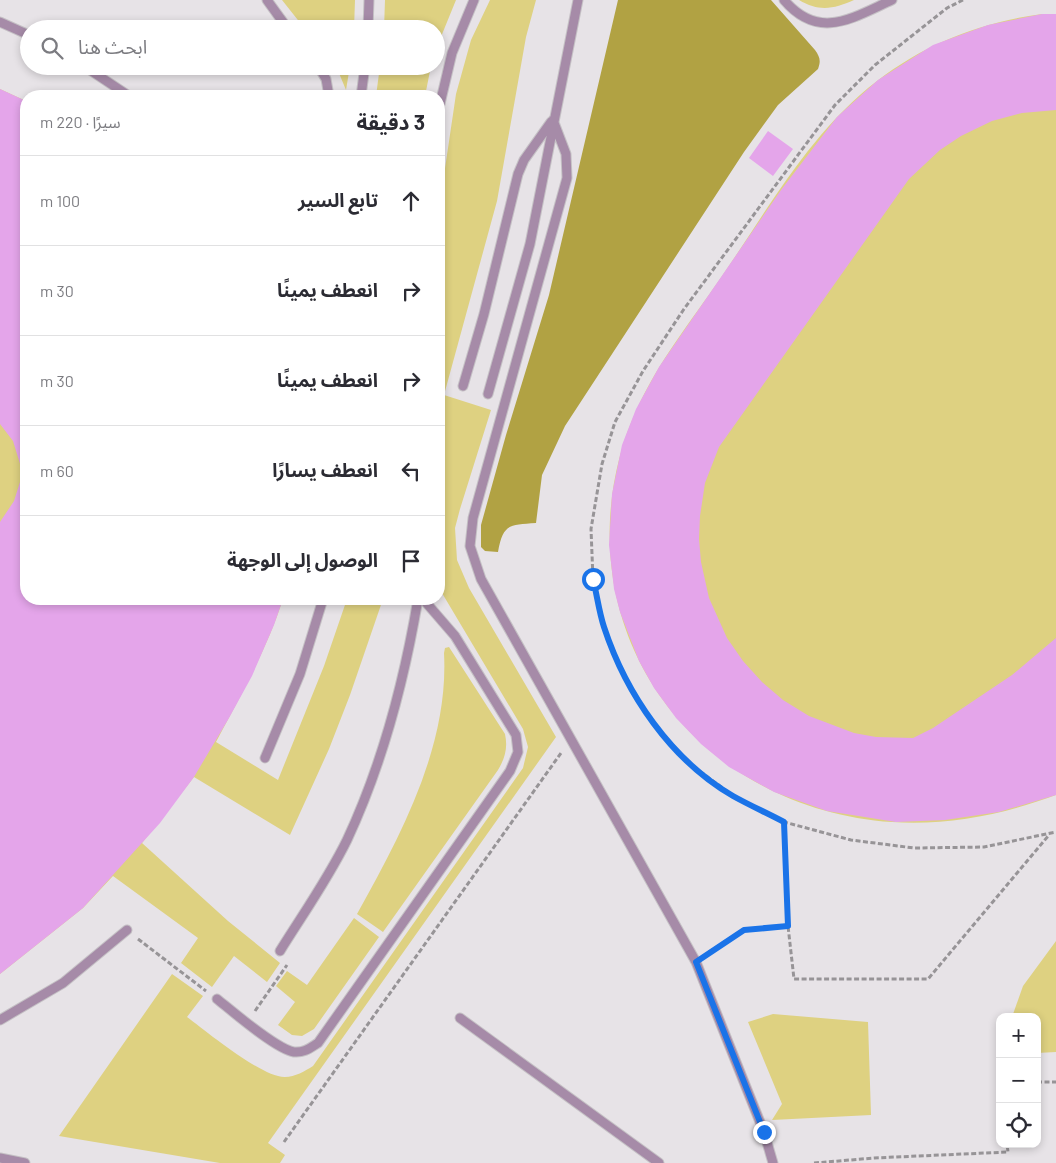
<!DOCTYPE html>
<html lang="ar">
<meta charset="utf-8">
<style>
:root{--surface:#fff;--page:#f2f2f3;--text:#2b2b33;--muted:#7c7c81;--line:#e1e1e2}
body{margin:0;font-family:Barlow,"Noto Sans Arabic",sans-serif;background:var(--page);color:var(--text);direction:rtl}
.controls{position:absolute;right:15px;bottom:15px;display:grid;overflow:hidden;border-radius:10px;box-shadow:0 2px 8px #0003}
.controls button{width:45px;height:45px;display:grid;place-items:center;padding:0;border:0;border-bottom:1px solid var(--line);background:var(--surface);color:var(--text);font:25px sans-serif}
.stop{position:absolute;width:15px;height:15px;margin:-11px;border:4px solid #1a73e8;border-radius:50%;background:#fff}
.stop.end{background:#1a73e8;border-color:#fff;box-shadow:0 1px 5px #0008}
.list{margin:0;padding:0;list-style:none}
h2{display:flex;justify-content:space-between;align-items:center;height:65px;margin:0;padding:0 20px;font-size:21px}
h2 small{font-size:16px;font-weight:400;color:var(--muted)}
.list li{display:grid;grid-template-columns:32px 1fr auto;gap:15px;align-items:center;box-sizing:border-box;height:90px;padding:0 20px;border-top:1px solid var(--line)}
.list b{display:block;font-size:19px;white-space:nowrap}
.list em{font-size:16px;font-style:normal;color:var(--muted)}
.icon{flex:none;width:28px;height:28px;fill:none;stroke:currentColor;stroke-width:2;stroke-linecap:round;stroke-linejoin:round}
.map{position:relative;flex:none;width:1056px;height:1163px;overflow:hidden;direction:ltr}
.search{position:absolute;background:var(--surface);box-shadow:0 2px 8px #0003;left:20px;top:20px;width:425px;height:55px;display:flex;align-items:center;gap:12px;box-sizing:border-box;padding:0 18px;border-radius:28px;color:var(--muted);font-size:19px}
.panel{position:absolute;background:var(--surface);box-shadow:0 2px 8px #0003;left:20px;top:90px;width:425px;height:515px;border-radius:20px;direction:rtl}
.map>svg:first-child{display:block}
.green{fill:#ded181}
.forest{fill:#b1a243}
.building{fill:#e4a5ea}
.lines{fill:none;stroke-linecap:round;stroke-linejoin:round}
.service-casing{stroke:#c5c1c5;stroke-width:11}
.path{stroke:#979497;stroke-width:3;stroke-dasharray:5 2.5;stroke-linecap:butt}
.service{stroke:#a68ba8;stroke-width:9}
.route{stroke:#1a73e8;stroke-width:6}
</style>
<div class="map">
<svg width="1056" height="1163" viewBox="0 0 1056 1163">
<rect width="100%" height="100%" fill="#e7e3e7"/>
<path class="green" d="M 282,0 L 355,0 L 354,29 L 305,29 Z
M 385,0 L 456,0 L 436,49 L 436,29 L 384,29 Z
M 490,0 L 536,0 L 526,37 L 497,201 L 444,395 L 491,410 L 460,509 L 455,528 L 457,560 L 469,588 L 556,737 L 268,1143 L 285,1155 L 280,1163 L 220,1163 L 59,1136 L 172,974 L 203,996 L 187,1017 C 207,1032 263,1078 285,1077 C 295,1077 305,1071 313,1066 L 523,768 L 528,747 L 523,729 L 439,588 L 441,564 L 439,532 L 439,209 L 456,94 L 471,40 Z
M 799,0 L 854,0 C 834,9 819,12 799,0 Z
M 1042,14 L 1056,14 L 1056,795 C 1005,814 947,826 892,822 C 729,811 602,685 610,519 C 612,481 621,443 637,409 C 658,362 691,321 720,279 C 767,211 810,132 877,81 C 926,43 982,22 1042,14 Z
M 336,66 L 350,66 L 346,90 Z
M 380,66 L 431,66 L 425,96 L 376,96 Z
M 0,89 L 26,101 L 26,599 L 283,599 C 267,649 241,695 216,742 L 278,780 L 324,666 L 347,599 L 383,599 L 350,695 L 329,749 L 290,835 L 194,777 L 142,843 L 228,921 L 280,963 L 267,982 L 234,956 L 212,987 L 181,963 L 198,938 L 113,876 L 83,908 L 0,974 Z
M 449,647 L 505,734 C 508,748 505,758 498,770 L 383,932 L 357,914 C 401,835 449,746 444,653 L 445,648 Z
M 354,918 L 379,937 L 314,1029 L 302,1036 L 292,1035 L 278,1025 L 295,1002 L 276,986 L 287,971 L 307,985 Z
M 1056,941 L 1056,1052 L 1037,1053 L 1037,1017 L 1012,1017 L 1023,986 Z
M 773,1014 L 868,1022 L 871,1115 L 772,1120 L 782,1104 L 748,1022 Z"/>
<path class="forest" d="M 618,0 L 771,0 L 815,50 C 820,57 821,61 818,69 L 778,105 L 744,152 L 565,426 L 542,475 L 536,523 C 510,525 503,523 498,552 L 485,551 L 481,547 L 481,525 L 506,435 L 549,295 Z"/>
<path class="building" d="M 1042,14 L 1056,14 L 1056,110 L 1022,113 L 992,121 L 961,136 L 940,150 L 909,179 L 719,447 L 705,483 L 700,516 L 699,539 L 701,562 L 709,598 L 727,638 L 743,661 L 762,682 L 783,700 L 809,716 L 854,733 L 876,737 L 913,738 L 933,728 L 1012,675 L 1056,638 L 1056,795 L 999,812 L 945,820 L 896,822 L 827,811 L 774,792 L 729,767 L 701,744 L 676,718 L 654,688 L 639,661 L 620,612 L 614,589 L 609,545 L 612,494 L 622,445 L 636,409 L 659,367 L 781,190 L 837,117 L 878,80 L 933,45 L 988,25 Z
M 0,89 L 26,101 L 26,599 L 283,599 L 274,625 L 252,676 L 229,718 L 194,777 L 160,823 L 83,908 L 0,974 L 0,522 L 14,501 L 20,482 L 21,467 L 13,441 L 0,424 Z
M 768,131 L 793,149 L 773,176 L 749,158 Z"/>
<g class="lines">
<g class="service-casing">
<path id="service" d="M 267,0 L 288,29
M 784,0 C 819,41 852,18 892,0
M 0,22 L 29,35
M 368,29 L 369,0
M 84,66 L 129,96
M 318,66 L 326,79 L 329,96
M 361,96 L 365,66
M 439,108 L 452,53 L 474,0
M 553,120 L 566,154 L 567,178 L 473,518 L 470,546 L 481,579 L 696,962 L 764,1132 L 773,1163
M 463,386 L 484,314 L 518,174 L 524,160 L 551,122
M 488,394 L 530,244 L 578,0
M 265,758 L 300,674 L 323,599
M 280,951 C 303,914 328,879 347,840 C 383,763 404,682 418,599
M 217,999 C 232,1011 276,1049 294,1052 C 304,1053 310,1048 318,1043 L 510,771 L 518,752 L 516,735 L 455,636 L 423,599
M 460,1018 L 659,1163
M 0,1020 L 63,983 L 127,930
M 0,1158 L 25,1163"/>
</g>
<path class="path" d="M 963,0 L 947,8 L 875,65 L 835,105 L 684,309 L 643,371 L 615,422 L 602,464 L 591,529 L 593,579 L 604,627 L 626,681 L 652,722 L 689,763 L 732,795 L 784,822 L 851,840 L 914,848 L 984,847 L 1056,832
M 784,822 L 788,926 L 794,979 L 928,979 L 1049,835
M 138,939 L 206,991
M 709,952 L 744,929 L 788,926
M 255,1011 L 287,965
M 1037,1082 L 1056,1082
M 284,1142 L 561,753
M 814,1163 L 874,1158 L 1008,1152 L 1007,1144"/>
<use href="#service" class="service"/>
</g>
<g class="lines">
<path class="route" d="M 593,579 C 597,595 599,612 604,627 C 626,694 671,760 733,796 C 749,805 767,813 784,822 L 788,926 L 744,930 L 696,962 L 764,1132"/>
</g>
</svg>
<div class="controls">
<button>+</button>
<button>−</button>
<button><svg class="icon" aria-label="locate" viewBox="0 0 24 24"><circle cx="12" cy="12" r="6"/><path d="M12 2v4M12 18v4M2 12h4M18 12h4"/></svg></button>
</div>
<div class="stop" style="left:593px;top:579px"></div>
<div class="stop end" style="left:764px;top:1132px"></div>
<div class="search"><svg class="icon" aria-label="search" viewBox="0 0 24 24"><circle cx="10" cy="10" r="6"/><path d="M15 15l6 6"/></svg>ابحث هنا</div>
<section class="panel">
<h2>3 دقيقة<small>سيرًا · 220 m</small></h2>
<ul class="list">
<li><svg class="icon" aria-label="ahead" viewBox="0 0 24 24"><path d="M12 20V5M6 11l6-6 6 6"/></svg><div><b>تابع السير</b></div><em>100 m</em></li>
<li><svg class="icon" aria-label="right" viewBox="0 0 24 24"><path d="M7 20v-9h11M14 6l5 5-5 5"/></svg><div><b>انعطف يمينًا</b></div><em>30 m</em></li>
<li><svg class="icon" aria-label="right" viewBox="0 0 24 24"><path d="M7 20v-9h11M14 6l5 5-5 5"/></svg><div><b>انعطف يمينًا</b></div><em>30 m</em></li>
<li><svg class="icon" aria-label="left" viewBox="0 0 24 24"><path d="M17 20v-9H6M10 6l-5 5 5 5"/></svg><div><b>انعطف يسارًا</b></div><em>60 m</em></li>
<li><svg class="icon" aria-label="arrive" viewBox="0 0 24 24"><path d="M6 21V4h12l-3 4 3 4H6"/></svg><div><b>الوصول إلى الوجهة</b></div></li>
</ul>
</section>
</div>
